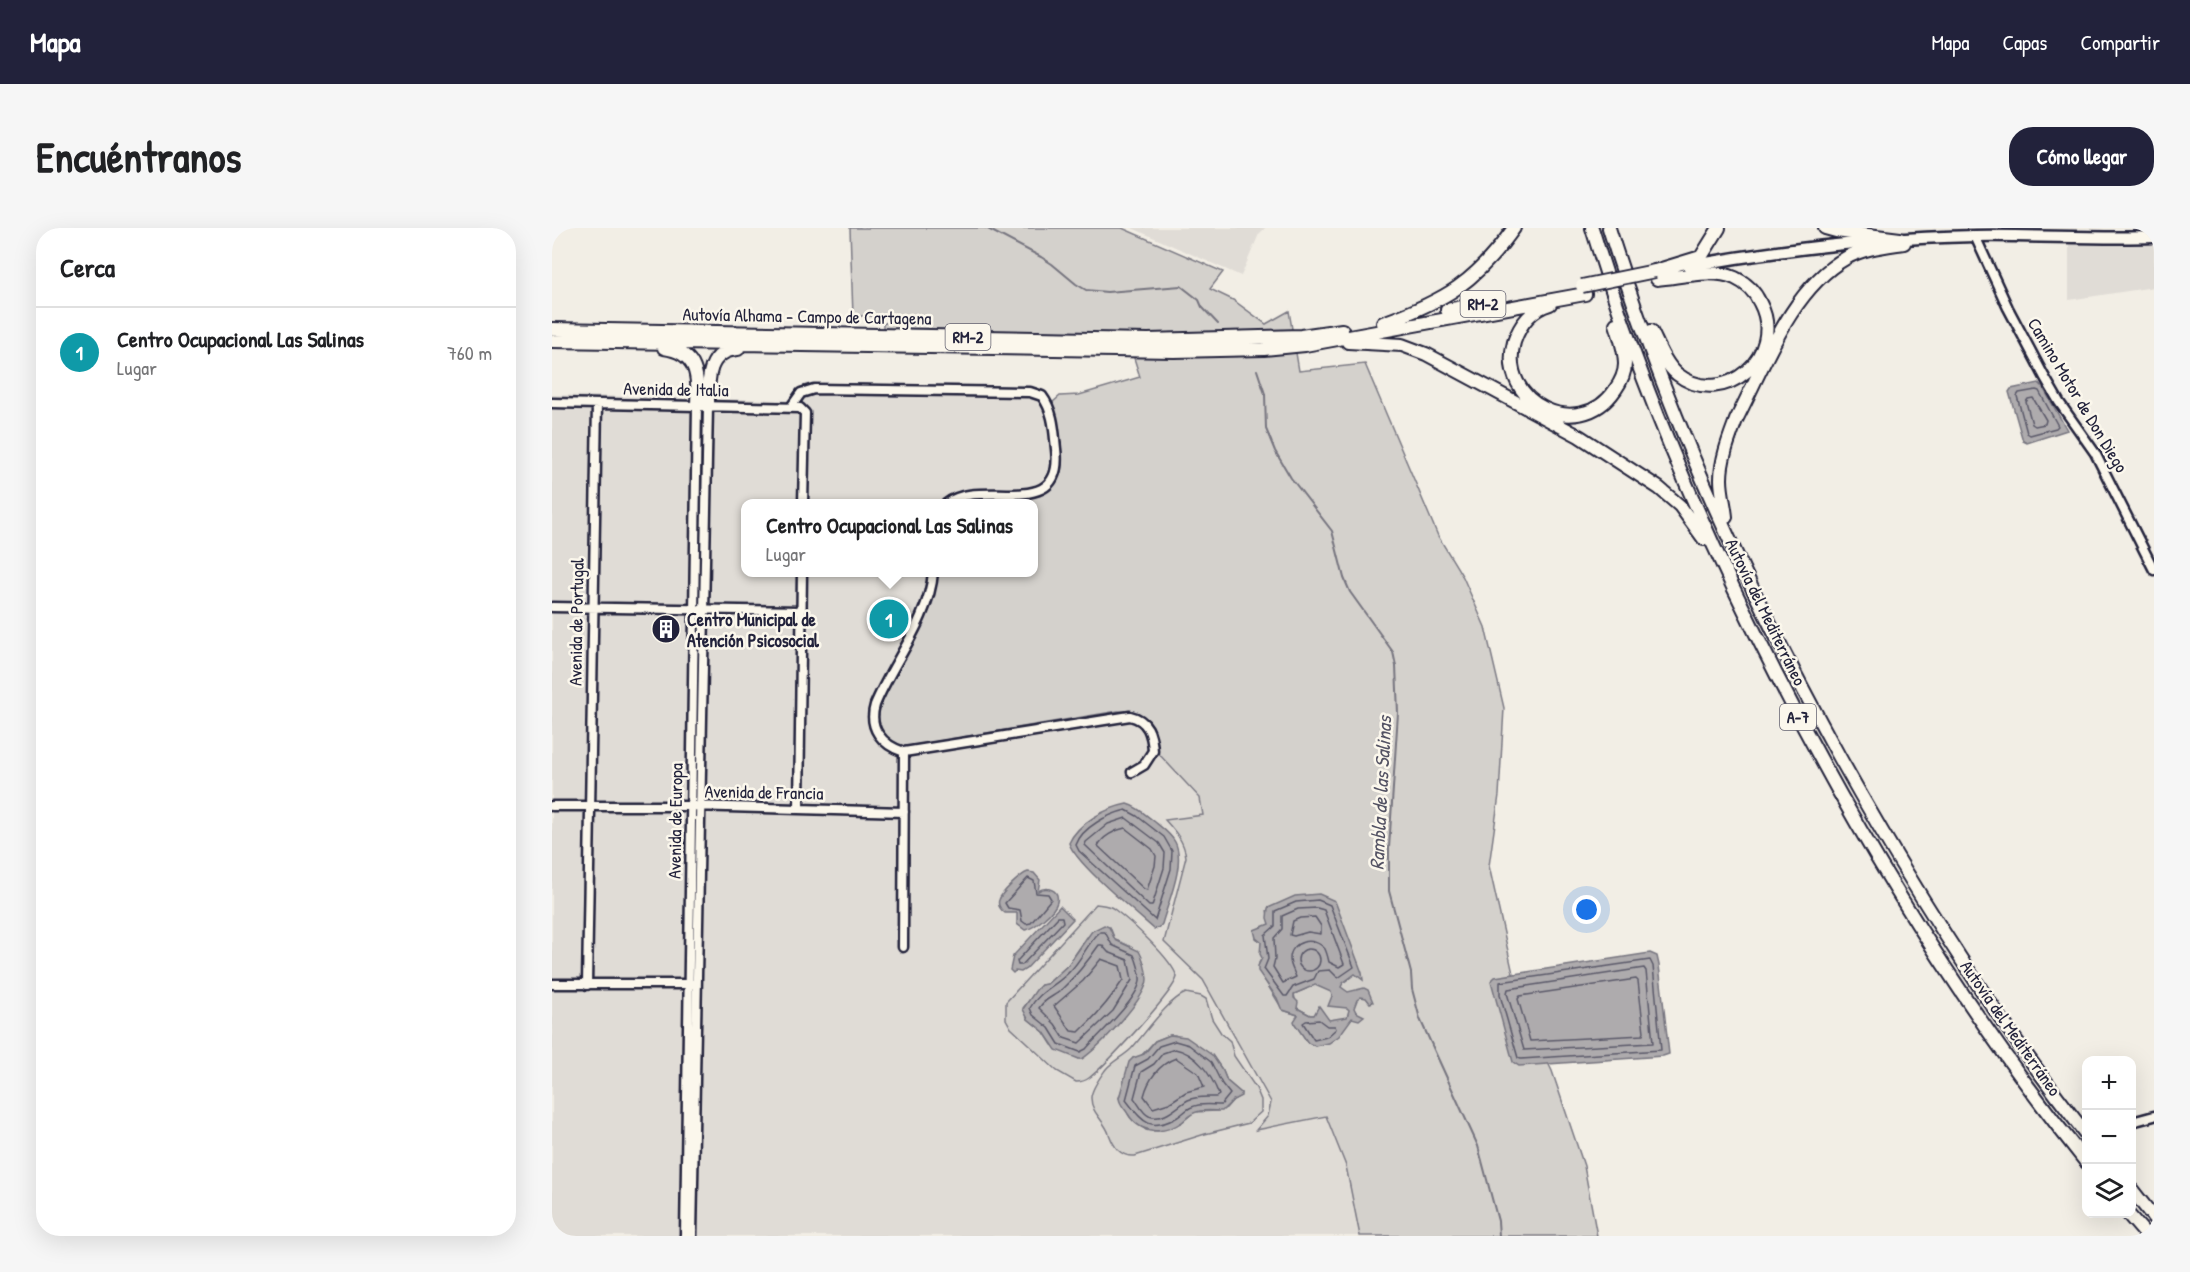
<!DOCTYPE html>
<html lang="es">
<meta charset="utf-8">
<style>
:root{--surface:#fff;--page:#f6f6f6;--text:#202124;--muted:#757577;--line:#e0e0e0;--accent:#22223b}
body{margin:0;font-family:"Patrick Hand",sans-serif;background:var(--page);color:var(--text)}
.controls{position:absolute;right:18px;bottom:18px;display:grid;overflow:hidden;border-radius:12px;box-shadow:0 6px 24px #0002}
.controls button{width:54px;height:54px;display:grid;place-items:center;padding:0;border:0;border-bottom:2px solid var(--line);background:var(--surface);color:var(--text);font:30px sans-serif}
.you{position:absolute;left:1035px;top:682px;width:21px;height:21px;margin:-15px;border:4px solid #fff;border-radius:50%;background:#1a73e8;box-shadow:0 0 0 9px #1a73e833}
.badge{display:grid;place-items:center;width:39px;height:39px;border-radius:50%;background:var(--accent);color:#fff;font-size:20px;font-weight:700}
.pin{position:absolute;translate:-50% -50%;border:3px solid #fff;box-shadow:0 2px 6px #0006}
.popup{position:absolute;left:189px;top:271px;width:297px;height:78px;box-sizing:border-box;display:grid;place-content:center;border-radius:12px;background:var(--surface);filter:drop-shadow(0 2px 4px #0005);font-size:20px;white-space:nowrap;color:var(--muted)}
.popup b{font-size:22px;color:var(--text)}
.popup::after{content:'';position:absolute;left:50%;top:100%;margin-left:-12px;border:12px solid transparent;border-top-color:var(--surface)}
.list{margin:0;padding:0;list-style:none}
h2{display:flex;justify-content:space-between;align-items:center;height:78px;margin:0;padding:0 24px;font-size:26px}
h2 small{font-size:20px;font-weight:400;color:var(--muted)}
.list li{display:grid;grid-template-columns:39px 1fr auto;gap:18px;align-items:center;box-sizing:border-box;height:90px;padding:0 24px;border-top:2px solid var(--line)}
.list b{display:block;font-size:22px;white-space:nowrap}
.list p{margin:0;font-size:20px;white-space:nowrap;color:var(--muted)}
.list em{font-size:20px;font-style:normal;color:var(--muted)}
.icon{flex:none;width:33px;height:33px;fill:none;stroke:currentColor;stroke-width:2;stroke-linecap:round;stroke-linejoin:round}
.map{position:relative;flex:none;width:1602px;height:1008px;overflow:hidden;border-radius:24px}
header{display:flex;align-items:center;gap:36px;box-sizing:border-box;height:84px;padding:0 30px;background:var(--accent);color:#fff}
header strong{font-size:28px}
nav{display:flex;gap:33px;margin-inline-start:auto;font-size:21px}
.intro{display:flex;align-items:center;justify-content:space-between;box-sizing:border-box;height:144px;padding:0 36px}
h1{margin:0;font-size:42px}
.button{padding:15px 27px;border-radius:24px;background:var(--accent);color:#fff;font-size:21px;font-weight:700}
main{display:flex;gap:36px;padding:0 36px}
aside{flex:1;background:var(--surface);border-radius:24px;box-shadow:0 6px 24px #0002}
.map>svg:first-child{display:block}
.built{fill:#e0dcd6;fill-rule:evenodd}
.green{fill:#d4d1cc;stroke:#7b7a84;stroke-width:1.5;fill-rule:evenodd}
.water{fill:#aeabad;stroke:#76747f;stroke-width:1.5;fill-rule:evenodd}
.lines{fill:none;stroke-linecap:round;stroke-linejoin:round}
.shore{stroke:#5a5969;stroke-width:1.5}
.stream{stroke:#76747f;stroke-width:2}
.minor-casing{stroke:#22223b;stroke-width:13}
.major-casing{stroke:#22223b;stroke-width:15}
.highway-casing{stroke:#22223b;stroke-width:16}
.minor{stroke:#fbf7ec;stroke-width:8}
.major{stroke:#fbf7ec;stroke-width:10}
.highway{stroke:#fbf7ec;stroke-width:12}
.highway-bridge-casing{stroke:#22223b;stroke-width:16;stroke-linecap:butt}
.highway-bridge{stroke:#fbf7ec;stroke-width:12}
.labels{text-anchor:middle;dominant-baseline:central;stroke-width:5;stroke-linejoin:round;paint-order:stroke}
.shield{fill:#fbf7ec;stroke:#636270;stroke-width:1.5}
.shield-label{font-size:16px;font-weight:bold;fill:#22223b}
.street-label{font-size:18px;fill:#22223b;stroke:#fbf7ec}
.poi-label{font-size:18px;font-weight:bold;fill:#22223b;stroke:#fbf7ec;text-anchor:start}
.water-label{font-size:20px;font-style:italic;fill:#535263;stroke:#fbf7ec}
</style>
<header>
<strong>Mapa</strong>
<nav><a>Mapa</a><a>Capas</a><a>Compartir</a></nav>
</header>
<div class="intro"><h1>Encuéntranos</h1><a class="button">Cómo llegar</a></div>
<main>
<aside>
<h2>Cerca<small></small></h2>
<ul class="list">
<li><span class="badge" style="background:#0f9aa8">1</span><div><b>Centro Ocupacional Las Salinas</b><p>Lugar</p></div><em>760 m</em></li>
</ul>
</aside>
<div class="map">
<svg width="1602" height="1008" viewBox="0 0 1602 1008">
<rect width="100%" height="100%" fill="#f2eee5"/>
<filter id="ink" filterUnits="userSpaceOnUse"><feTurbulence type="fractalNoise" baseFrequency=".0167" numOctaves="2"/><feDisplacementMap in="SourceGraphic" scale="12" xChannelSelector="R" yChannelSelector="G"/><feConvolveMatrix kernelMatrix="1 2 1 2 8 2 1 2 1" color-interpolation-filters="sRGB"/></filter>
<g filter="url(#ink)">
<path class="built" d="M 580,0 L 713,0 L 707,6 L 689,48 Z
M 1602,14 L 1602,59 L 1517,72 L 1517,15 Z
M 255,155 L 486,159 L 500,175 L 510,240 L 501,257 L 488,266 L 480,269 L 400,276 L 193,276 L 193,344 L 385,345 L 384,358 L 381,371 L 330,469 L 345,517 L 351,519 L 566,483 L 586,485 L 598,494 L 605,512 L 605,524 L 648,570 L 651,587 L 614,592 L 629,613 L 634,629 L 635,737 L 651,752 L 719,874 L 716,888 L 705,902 L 774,888 L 794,938 L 808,1008 L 0,1008 L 0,167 L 235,172 L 247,159 ZM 549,585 L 627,634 L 610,696 L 607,700 L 602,701 L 522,627 L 520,609 ZM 608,725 L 624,745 L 624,754 L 565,823 L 535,852 L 519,852 L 514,849 L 485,826 L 469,809 ZM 639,766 L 656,776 L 660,791 L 669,805 L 675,810 L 682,828 L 704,860 L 709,872 L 706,889 L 697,895 L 653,906 L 583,928 L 562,918 L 554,898 L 542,883 L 539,870 L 540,864 L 554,841 L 577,823 L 590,806 L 610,785 L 629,767 Z"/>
<path class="green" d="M 298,0 L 570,0 L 671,44 L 658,61 L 681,72 L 714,96 L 737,83 L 747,143 L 813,136 L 886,308 L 911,349 L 933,399 L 952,480 L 947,567 L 937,638 L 968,777 L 1000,843 L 1032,938 L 1045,1008 L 808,1008 L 794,938 L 774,888 L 704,902 L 716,888 L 719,874 L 651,752 L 612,714 L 634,629 C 632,613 623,603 613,592 L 651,587 L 648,570 L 605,524 C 606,496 594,484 566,483 L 351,519 C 341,516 327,506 325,495 C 324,490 325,484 326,479 L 381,371 L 384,358 L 385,345 L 481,344 L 481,276 L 400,275 C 426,266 452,272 478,269 C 493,267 508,254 510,239 C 512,225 504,189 500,175 L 508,168 L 527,167 L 588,149 L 576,111 L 331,107 L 331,96 L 350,88 L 301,88 ZM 715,682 L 753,727 L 751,733 L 755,737 L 754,761 L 742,766 L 745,780 L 758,787 L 763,787 L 764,785 L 763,818 L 756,815 L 743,796 L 746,787 L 731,782 L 710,748 L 707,735 L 710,730 L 709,699 L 713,699 L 718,696 Z
M 544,676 C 550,677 557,677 562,681 C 578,693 620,731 625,749 C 622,764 553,838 537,850 C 533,853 530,854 524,854 L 505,843 L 459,800 L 454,791 L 454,774 ZM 558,699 L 563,712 C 572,715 586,721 590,730 C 604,759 552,819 527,831 L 500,817 L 492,804 L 476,791 L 471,780 L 489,757 L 495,756 L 516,737 L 535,709 Z
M 634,765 L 649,768 L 654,771 L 660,791 L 669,805 L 678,813 L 682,828 L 704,860 L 709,872 L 709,884 L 697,895 L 653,906 L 583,928 C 568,929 562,919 557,906 C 553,893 539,885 539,870 C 539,861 549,848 554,841 C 561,833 572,828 579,821 C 593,806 615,772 634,765 ZM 618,807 L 623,807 L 660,827 L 671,843 L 675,853 L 689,865 L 688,868 L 681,872 L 674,880 L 665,883 L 642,884 L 630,894 L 607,903 L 598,903 L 594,902 L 578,889 L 567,870 L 581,830 L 588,829 L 603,813 Z"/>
<path class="water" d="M 1487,155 L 1490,158 L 1515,202 L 1475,215 L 1471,213 L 1457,164 L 1459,161 Z
M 575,576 C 586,579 594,587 603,594 C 610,600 618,605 623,614 C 634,635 616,674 610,696 L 607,700 L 602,701 C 584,685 523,635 517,615 C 526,595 554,580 575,576 Z
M 476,644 L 482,645 L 488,652 L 486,663 C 494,658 508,661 505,674 C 503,683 482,701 473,702 L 465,696 L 465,685 L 453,685 C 449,682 445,678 447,672 C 449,665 469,646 476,644 Z
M 767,666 L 783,673 L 810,745 L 811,752 L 803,746 L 791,755 L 789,759 L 796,764 L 812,760 L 816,762 L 821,774 L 818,775 L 814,770 L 809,769 L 805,772 L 802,780 L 804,784 L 812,788 L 807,792 L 800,790 L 787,808 L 777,815 L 763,818 L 756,815 L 743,796 L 742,793 L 746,787 L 731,782 L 729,780 L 725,770 L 706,743 L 706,738 L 710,730 L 708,726 L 709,714 L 704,710 L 702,702 L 717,696 L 715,690 L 716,680 L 743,668 ZM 763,757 L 779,764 L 780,768 L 776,778 L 795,780 L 797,782 L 795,789 L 777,792 L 767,778 L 762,787 L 758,787 L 745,780 L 746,774 L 742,770 L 742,766 Z
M 508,678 L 521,691 L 474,741 L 469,744 L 463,743 L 461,745 L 458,742 L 461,728 Z
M 552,697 L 557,699 L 563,712 L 587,723 C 591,730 594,742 595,751 C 595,770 546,820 530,831 L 527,831 L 504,822 L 492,804 L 476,791 L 471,781 L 484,762 L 489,757 L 495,756 L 516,737 L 540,703 Z
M 1098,725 L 1105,728 L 1107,737 L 1117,826 L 1111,828 L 967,838 L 961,834 L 939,753 L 943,749 Z
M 618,807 L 634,809 L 660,827 L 671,843 L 675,853 L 689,865 L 689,868 L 681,872 L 670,883 C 661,883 650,881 642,885 C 637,887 634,891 630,894 C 612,907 588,906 576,886 C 573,880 568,878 567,870 L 577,834 L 581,830 L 592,826 L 603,813 Z"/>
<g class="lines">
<path class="shore" d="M 1484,162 L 1487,163 L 1506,198 L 1504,200 L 1478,207 L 1475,205 L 1465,168 L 1467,165 Z
M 1481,170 L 1494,192 L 1493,196 L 1483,198 L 1480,196 L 1474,174 L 1476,171 Z
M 574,582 L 585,588 L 612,609 L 620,623 L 619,641 L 603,692 L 527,623 L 524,617 C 530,599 557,586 574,582 Z
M 574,590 L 607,615 L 613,625 L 612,640 L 600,678 L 597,678 L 533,617 L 534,614 L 556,596 Z
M 573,600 L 600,621 L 604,628 L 603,638 L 595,662 L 592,661 L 546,618 C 550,609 563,602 573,600 Z
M 476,650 L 482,653 L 484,665 L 496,666 L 499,671 L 479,695 L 474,696 L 470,693 L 468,682 L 456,680 L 453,675 Z
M 766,672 L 778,677 L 802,739 L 786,750 L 778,742 L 766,743 L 762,751 L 741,759 L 735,768 L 732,768 L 712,741 L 716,731 L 713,707 L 723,698 L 723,683 L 744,674 Z
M 765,680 L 772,682 L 792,736 L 787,739 L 777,734 C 776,730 775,725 773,721 C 762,707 738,713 738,731 C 738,738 742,743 744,749 L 731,755 L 721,739 L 723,731 L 722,710 L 730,701 L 730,688 L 746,681 Z
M 506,689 L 510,689 L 511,694 L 470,737 L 466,737 L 465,733 Z
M 763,689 L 769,698 L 769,706 L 756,704 L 742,708 L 738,707 L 741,693 L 748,690 Z
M 548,704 L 553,704 L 560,717 L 582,727 C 585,733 588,744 588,750 C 590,768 546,807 534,821 L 528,824 L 507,816 L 497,800 L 481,787 L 478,780 C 487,763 506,757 519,742 C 530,731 536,714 548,704 Z
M 547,717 L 550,717 L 556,724 L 576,732 L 580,752 L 561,783 L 527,815 L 512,810 L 503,796 L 487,780 C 493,770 502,769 509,762 C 524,748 536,733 547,717 Z
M746 732a11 11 0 1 1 22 0a11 11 0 1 1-22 0Z
M 549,731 L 568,738 L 571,752 C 558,772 544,788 527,804 L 519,803 L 502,778 L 531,753 Z
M 1098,732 L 1101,738 L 1109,822 L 969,831 L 966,830 L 948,767 L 948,754 Z
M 1092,740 L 1094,743 L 1101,815 L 972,822 L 955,765 L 956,761 Z
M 1084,751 L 1086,753 L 1092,804 L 1091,807 L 978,813 L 966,771 L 968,768 Z
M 767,792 L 775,798 L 783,798 L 784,801 L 775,809 L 762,812 L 751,795 L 754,793 Z
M 623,813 L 637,817 L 659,834 L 670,856 L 678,866 L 669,877 C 659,877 649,875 640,879 C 634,881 630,887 624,890 C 596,905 590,892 574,872 L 583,838 L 596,831 L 607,818 Z
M 623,821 C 645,825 660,848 667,867 L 664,869 C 655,869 644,868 636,872 C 625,878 612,894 597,888 C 590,885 587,876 582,870 L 589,844 L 602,836 L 611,825 Z
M 624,830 L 646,845 L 652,859 L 634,864 L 617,875 L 601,880 L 592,868 C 596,852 607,836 624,830 Z"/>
<path class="stream" d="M 434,0 L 489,29 L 500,36 L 524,56 L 534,62 L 555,64 L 629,58 L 647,72 L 650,79 L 666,96
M 705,142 L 713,166 L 714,201 L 723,223 L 739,250 L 780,303 L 792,350 L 798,364 L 841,424 L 844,438 L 846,485 L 837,620 L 837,663 L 854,726 L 859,745 L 860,761 L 868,791 L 926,918 L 946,993 L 947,1008"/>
<g class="minor-casing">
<path id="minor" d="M 1423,8 L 1456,80 L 1492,148 L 1507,174 L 1543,225 L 1602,342
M 0,175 L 248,180 L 253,185 L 251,276
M 239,179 L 249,165 L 262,161 L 478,164 L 490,168 C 502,184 502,203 504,221 C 513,295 428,248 394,276
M 381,344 C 378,390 340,435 323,477 C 316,500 330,517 352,524 L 578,488 C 596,492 600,506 601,523 L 592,537 L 580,544
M 0,379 L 249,383
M 0,578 L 140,578 L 352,584
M 247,581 L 250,344
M 351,719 L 352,524
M 0,756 L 142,756
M 35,757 L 45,176
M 1580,894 L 1602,888
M 133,1008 L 145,178
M 140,1008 L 156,178"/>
</g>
<g class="major-casing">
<path id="major" d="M 1136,38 C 1231,21 1327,10 1423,8 C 1483,7 1542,11 1602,9"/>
</g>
<g class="highway-casing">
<path id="highway" d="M 1040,0 C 1087,155 1151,304 1225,448 C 1312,619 1414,784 1534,934
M 1057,0 C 1114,185 1195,361 1288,530 C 1361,661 1441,788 1534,906
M 1273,0 L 1284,3 L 1348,11
M 1103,43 L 1149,29 L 1167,0
M 998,76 C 980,81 968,96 962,114 C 945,175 1027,215 1063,162 C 1068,155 1073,145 1073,136 C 1073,122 1068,109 1064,96
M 895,82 L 937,74
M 831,95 C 894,72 923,55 962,0
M 0,101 L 596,112 L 749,108 L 790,102
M 1099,103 C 1106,117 1113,136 1125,146 C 1172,183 1235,126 1208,75 C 1203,64 1194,55 1183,50 C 1160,40 1129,49 1105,51
M 0,113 L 622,123 L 712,121 L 753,117 L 1033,66
M 796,114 L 850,117 L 874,126 L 1027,208 L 1107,260 L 1128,278 L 1152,311
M 112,120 C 147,125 146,149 145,178
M 156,178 C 156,154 154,123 186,121
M 1174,289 C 1173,277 1169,264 1169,251 C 1169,231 1177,211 1184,192 C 1212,138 1239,61 1294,30 C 1311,20 1332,18 1352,15
M 1580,962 L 1602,990
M 1576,986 L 1595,1008"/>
</g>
<use href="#minor" class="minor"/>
<use href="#major" class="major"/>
<use href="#highway" class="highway"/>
<g class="highway-bridge-casing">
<path id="highway-bridge" d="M 1030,58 L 1103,43"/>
</g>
<use href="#highway-bridge" class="highway-bridge"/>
</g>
</g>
<defs>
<g id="building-disc" transform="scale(1.5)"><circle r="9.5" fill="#22223b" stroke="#fbf7ec"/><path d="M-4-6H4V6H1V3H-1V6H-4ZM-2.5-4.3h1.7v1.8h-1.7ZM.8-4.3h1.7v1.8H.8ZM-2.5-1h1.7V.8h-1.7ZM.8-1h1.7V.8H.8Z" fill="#fff"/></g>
</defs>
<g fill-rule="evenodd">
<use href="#building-disc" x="114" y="401"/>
</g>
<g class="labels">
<g class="shield">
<rect x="908.5" y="63" width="45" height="26" rx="4.5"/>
<rect x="393.5" y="96" width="45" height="26" rx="4.5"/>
<rect x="1228" y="476" width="36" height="26" rx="4.5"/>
</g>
<g class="shield-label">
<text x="931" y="76">RM-2</text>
<text x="416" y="109">RM-2</text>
<text x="1246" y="489">A-7</text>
</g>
<g class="street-label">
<text transform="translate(255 88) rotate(1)">Autovía Alhama - Campo de Cartagena</text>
<text transform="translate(124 161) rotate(1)">Avenida de Italia</text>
<text transform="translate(1526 167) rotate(59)">Camino Motor de Don Diego</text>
<text transform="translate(1214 384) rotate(64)">Autovía del Mediterráneo</text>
<text transform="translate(24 394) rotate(-89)">Avenida de Portugal</text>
<text transform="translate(212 564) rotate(1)">Avenida de Francia</text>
<text transform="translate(123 593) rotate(-89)">Avenida de Europa</text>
<text transform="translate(1459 800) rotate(55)">Autovía del Mediterráneo</text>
</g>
<g class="poi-label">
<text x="135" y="391">Centro Municipal de<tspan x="135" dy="21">Atención Psicosocial</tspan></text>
</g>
<g class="water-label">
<text transform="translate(828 565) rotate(-87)">Rambla de las Salinas</text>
</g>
</g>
</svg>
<div class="controls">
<button>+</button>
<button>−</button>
<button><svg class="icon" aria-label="layers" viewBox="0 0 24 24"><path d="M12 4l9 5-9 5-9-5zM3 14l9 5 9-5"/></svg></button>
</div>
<div class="you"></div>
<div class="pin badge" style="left:337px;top:391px;background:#0f9aa8">1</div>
<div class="popup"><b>Centro Ocupacional Las Salinas</b>Lugar</div>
</div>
</main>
